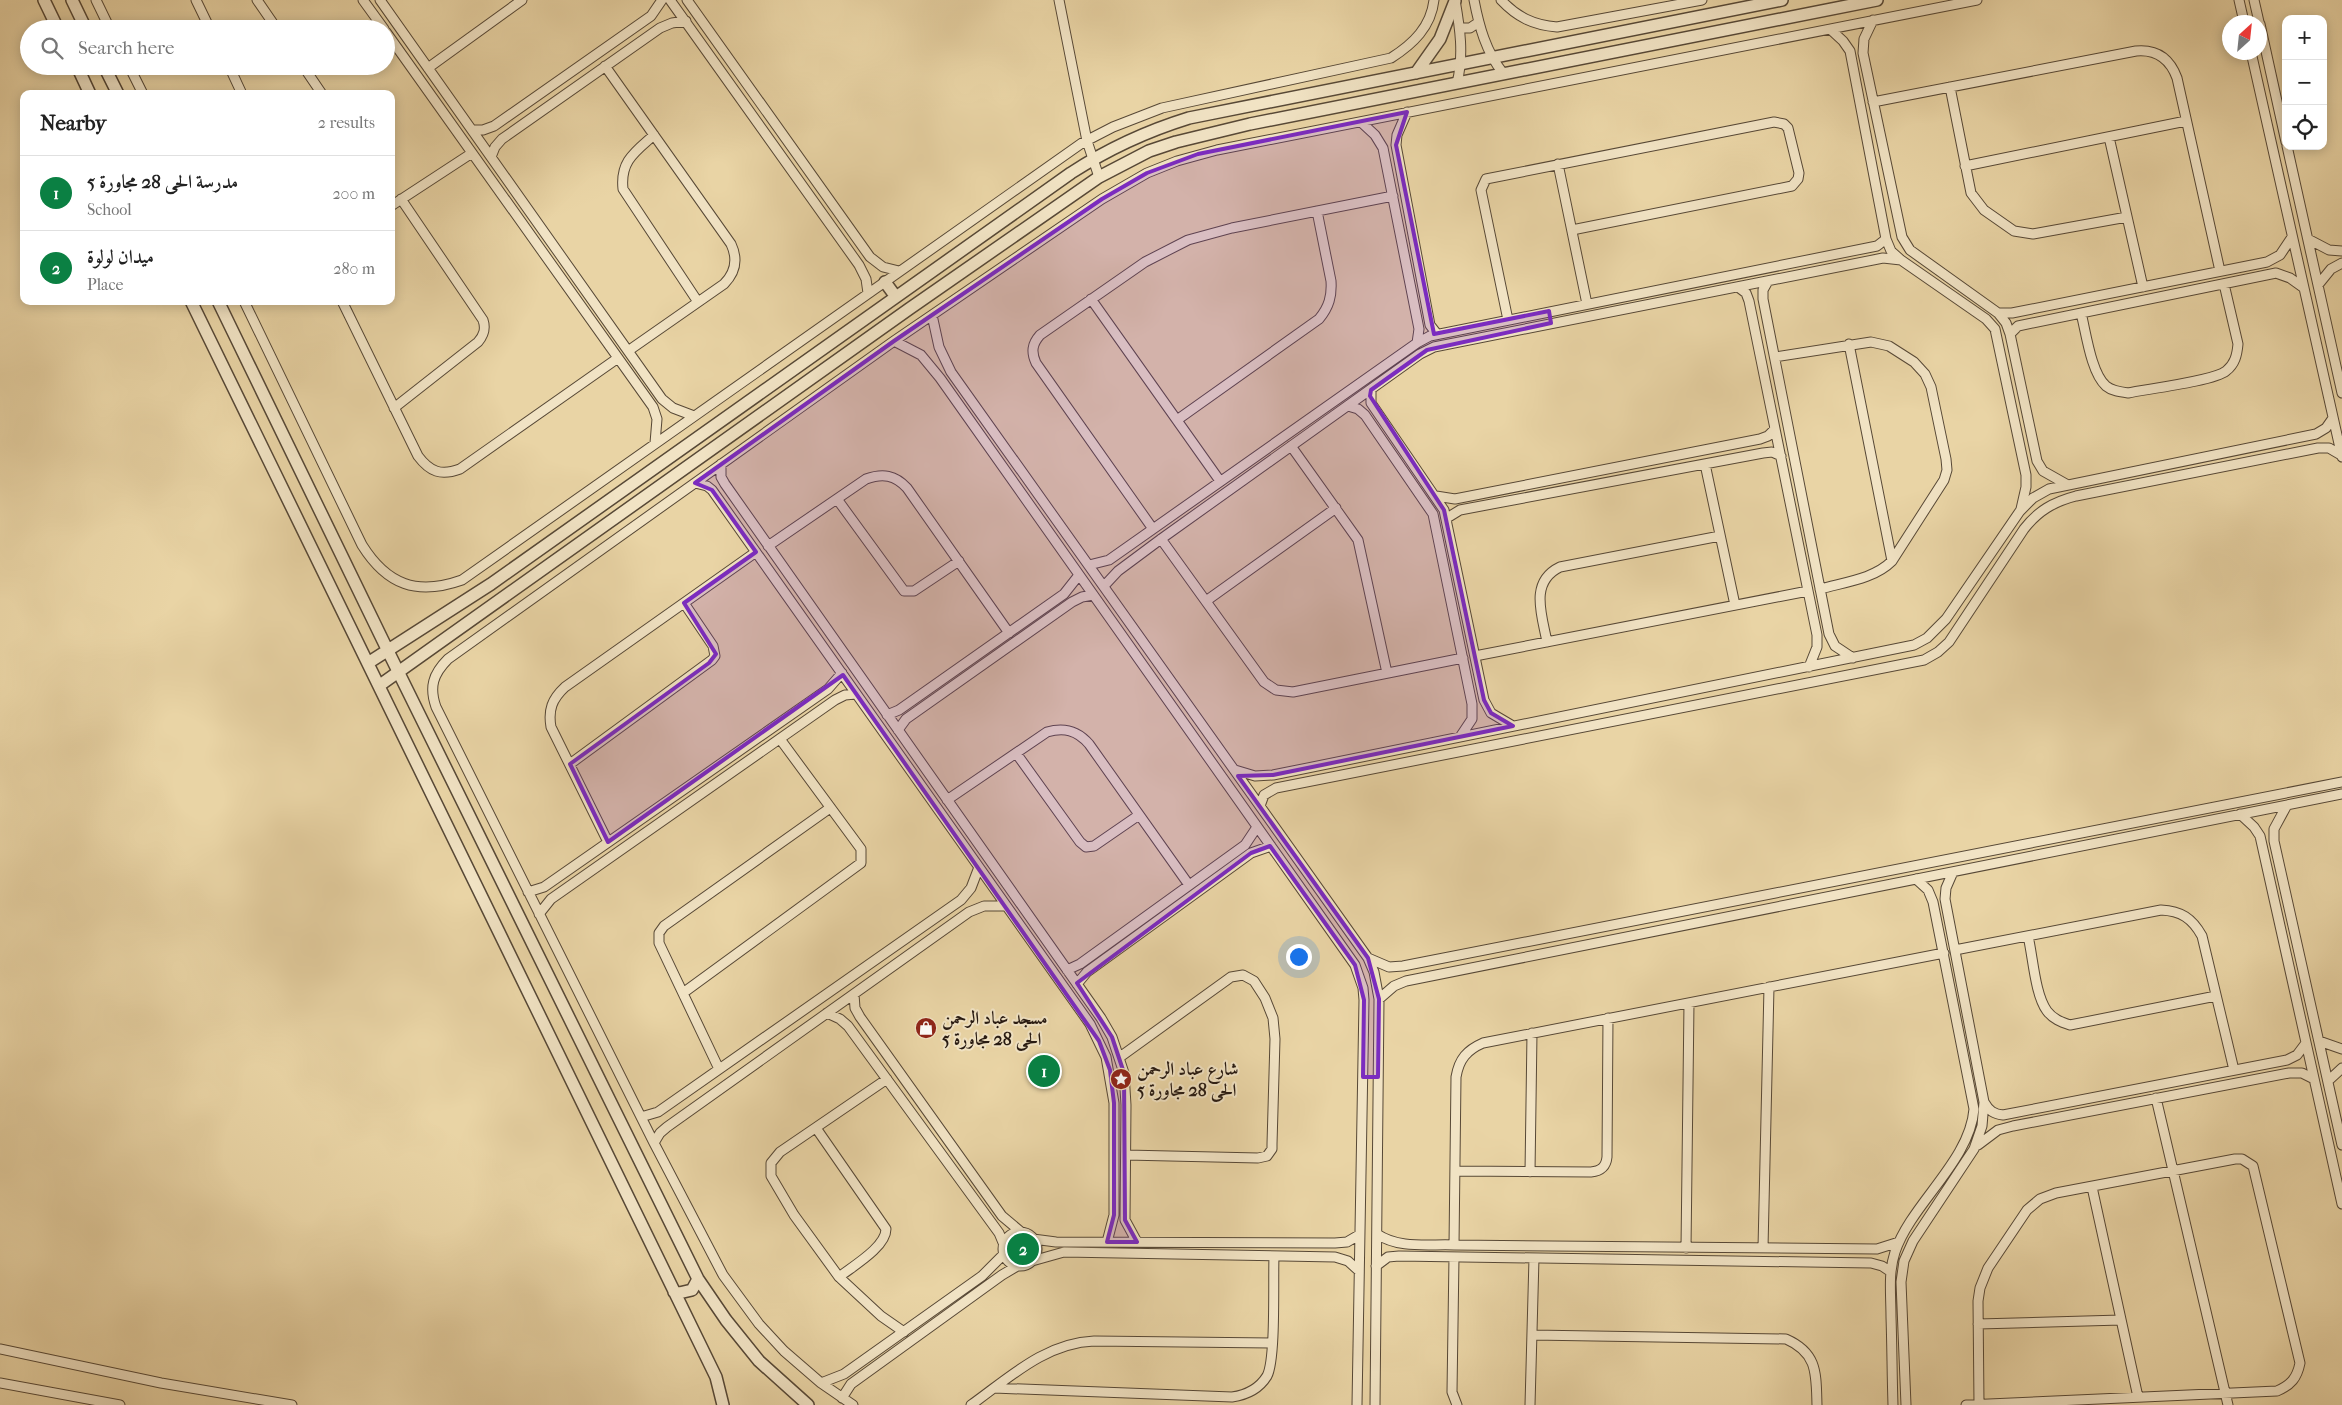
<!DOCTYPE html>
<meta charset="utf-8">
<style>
:root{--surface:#fff;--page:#f6f6f6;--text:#222;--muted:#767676;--line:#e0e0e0;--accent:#0b8043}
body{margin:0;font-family:"IM FELL French Canon",Amiri,serif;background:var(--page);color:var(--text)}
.controls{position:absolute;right:15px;top:15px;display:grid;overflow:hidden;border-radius:10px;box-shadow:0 2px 12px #0003}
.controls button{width:45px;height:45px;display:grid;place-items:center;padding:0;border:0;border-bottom:1px solid var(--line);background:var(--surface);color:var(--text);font:25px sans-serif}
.compass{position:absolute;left:2222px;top:15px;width:45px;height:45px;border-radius:50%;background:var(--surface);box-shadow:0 2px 12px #0003;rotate:27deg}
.you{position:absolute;left:1298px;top:956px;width:18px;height:18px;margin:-12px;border:4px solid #fff;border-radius:50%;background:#1a73e8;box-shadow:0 0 0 8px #1a73e833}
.badge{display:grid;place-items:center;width:32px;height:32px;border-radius:50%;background:var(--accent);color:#fff;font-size:16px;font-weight:700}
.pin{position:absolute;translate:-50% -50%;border:2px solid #fff;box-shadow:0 1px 5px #0006}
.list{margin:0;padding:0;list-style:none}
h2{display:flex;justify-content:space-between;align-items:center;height:65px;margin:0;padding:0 20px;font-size:21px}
h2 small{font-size:16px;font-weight:400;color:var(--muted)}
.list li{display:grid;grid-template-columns:32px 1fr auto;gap:15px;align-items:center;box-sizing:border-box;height:75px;padding:0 20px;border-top:1px solid var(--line)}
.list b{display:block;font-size:19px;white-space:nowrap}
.list p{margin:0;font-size:16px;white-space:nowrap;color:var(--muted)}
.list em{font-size:16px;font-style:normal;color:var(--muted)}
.icon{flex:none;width:28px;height:28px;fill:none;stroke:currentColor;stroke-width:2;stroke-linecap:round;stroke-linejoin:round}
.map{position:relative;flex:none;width:2342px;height:1405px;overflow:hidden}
.search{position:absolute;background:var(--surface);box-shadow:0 2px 12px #0003;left:20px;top:20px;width:375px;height:55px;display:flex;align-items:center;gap:12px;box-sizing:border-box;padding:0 18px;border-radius:28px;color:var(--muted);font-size:19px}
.panel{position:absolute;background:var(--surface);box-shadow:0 2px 12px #0003;left:20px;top:90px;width:375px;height:215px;border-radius:10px}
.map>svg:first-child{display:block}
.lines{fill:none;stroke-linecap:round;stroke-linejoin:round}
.minor-casing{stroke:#574836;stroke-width:11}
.tertiary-casing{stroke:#574836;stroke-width:14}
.minor{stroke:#f1e3c4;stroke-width:9}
.tertiary{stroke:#f1e3c4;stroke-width:11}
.marked{fill:#7b2cbf;fill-opacity:0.2;stroke:#7b2cbf;stroke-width:4;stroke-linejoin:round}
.labels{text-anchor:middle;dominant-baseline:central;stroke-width:4;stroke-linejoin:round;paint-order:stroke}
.poi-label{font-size:18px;font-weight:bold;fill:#261911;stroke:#f1e3c4;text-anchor:start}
</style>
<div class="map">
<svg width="2342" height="1405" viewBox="0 0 2342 1405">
<rect width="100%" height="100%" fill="#e9d4a5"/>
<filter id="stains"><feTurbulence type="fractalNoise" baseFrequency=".004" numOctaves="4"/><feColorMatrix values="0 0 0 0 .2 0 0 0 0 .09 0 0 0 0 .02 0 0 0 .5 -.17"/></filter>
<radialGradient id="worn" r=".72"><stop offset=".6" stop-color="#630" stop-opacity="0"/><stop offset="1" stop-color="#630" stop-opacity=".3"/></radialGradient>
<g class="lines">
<g class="minor-casing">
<path id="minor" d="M 96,0 L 110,29
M 196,0 L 210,29
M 257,0 L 277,29
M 363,0 L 384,29
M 380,0 L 662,399 L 673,408 L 694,416
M 670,0 L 859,265 L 866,279 L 868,293
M 687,0 L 870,257 L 883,267 L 899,271
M 1059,0 L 1087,141 L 1099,177
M 1455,0 C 1460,28 1464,55 1457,83
M 1474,0 C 1479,26 1486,52 1503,73
M 1501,0 C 1517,17 1533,25 1557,27 L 1702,0
M 2239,0 L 2244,22
M 2254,0 L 2259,22
M 1873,20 L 1864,39 L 1863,53 L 1902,237 L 1910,250 L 1998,313 L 2006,323 L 2010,334 L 2037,461 L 2043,471 L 2066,484
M 2260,24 L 2286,142
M 1460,28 L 1470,28 L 1479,22
M 1830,29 L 1843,41 L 1850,51 L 1886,239 L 1891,251 L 1901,260 L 1986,319 L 1995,329 L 2026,475 L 2026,487 L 2021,509
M 386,32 L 653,407 L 657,419 L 655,443
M 2251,52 L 2342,457
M 129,66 L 143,94
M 229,66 L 242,94
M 303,66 L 322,94
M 605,66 L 731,244 C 738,259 736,272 724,284 L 628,351
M 428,68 L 522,0
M 1950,87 L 1971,193 L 1984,210 L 2014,231 L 2033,234 L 2127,217
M 1873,102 L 2136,51 C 2157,49 2170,59 2177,78 L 2220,271
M 1407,112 L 1397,135 L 1396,145 L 1430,325 L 1437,334
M 1361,122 L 1375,135 L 1383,148 L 1419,329 L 1417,343
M 472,130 L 483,130 L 494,126 L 651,16 L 662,0
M 654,135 C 635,152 620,161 623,189 L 698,302
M 2109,137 L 2143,287
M 2287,146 L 2342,393
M 491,157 L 495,147 L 502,139 L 660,28 L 672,23 L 686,21
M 1558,164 L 1587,304
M 1965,166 L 2186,121
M 391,206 L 472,153
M 2308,239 L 2329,250 L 2342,251
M 1768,281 L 1763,290 L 1763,299 L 1829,634 L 1835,646 L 1853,658
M 2318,285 L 2331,269 L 2342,263
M 1738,287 L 1746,293 L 1749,301 L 1817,635 L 1817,647 L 1809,667
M 1091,299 L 1220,481
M 244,301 L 362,545 C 387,585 417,596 462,580 L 1082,143 L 1113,127 L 1162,108 L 1391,58 C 1413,44 1431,27 1434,0
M 342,301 L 418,456 C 430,472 441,476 460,469 L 618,358
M 1998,313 L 2012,313 L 2267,262 L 2280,255 L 2292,237
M 2081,313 C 2086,332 2091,373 2106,386 C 2112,391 2120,392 2128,393 C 2147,389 2214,381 2226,371 C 2235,364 2237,355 2238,344 L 2224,284
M 932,315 L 939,347 L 951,372 L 1368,958 L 1374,972 L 1379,999 L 1375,1405
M 1508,320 L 1481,190 L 1486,179 L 1774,122 L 1784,124 L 1788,128 L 1799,173 L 1798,179 L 1792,186 L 1572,230
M 2010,334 L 2018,326 L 2276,273 L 2290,278 L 2304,288
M 894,341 L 921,355 L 940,378 L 1355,965 L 1363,988 L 1364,1000 L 1357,1405
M 1849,344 L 1892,561
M 1775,357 L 1871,342 L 1889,346 L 1914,362 L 1925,374 L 1931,387 L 1946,459 L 1947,470 L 1944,480 L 1892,561 C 1874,579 1845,582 1820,589
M 1371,390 L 1371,403 L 1444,510 L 1484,700 L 1491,713 L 1513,726
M 1348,406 L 1358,409 L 1365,415 L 1433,514 L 1472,704 L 1472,719 L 1460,737
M 394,408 L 478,342 C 484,335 486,329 483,320 L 401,199
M 1177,420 L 1319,319 C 1329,307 1332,296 1331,281 L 1317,211
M 1291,446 L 1358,540 L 1387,673
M 721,464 L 721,477 L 725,484 L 1101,1018 L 1112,1037 L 1124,1073 L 1126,1105 L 1125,1220 L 1137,1242
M 1705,464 L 1735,605
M 695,483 L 707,486 L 712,490 L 1090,1024 L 1106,1057 L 1114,1103 L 1114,1215 L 1107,1242
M 1436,496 L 1455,499 L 1760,439 L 1768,436 L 1775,429
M 837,499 L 904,591 L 914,591 L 959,561
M 1447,518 L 1460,510 L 1763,453 L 1772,452 L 1781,456
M 1153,529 L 1036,363 C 1031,352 1032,344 1040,335 L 1145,262 L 1188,240 L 1232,228 L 1393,196
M 1161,539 L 1264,682 L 1276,690 L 1293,692 L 1463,658
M 768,546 L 866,479 C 883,473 895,475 907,488 L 1009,633
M 1089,565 L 1109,560 L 1417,343 L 1430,336 L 1877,246 L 1886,239
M 1104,586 L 1118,571 L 1161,539 L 1420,354 L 1434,347 L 1883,258 L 1901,260
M 1206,601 L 1336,508
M 1547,642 C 1542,615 1529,582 1560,567 L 1720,536
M 1475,656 L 1808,591
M 887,715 L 899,710 L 1064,594 L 1079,575
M 898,730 L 906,719 L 1072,602 L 1082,597 L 1093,595
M 1016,753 L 1080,842 L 1086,847 L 1094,846 L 1139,815
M 570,764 L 712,660 L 715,656 L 713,646 L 684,603
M 1235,770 L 1255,776 L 1273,775 L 1914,645 L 1927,638 L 1946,619 L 2020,511 L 2033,498 L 2049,489 L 2316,434 L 2326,428 L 2333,418
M 947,800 L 1047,732 C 1064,727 1077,730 1089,744 L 1189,885
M 2287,805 L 2274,829 L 2274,841 L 2342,1145
M 1260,806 L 1264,795 L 1276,788 L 1924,660 L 1938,652 L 1949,642 L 2024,529 C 2038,511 2053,502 2076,496 L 2318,448 L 2329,448 L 2341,455
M 2240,814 L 2254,827 L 2260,836 L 2342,1204
M 608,842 L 551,727 C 548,710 552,699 565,687 L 756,552
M 528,892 L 544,887 L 828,689 L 842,673
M 539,914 L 551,899 L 835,700 L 845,695 L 856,694
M 2028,936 C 2033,957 2035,995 2047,1011 C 2053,1019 2061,1022 2070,1025 L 2216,996
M 1955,950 L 2161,910 C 2181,911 2192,918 2202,936 L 2234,1070
M 1368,958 L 1389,967 L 1403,966 L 2342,782
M 1067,970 L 1080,964 L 1245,845 L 1257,827
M 1077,984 L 1087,972 L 1251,853 L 1271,846
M 683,993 L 861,863 L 861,849 L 780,739
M 854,994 L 855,1008 L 860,1017 L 1002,1216 L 1021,1232
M 1379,999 L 1394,986 L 1406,981 L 2342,794
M 827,1013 L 840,1019 L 848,1026 L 999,1233 L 1004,1245
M 2319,1041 L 2342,1049
M 1120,1057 L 1231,977 L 1243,975 L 1254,981 L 1265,998 L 1273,1018 L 1275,1039 L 1272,1144 L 1272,1149 L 1267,1156 L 1258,1158 L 1126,1155
M 719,1069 L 659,943 L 659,933 L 664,926 L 830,808
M 887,1079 L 780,1152 L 771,1163 L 771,1176 L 794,1215 L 839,1277 L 881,1316 L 904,1332
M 2328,1081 L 2342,1068
M 2156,1098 L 2228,1405
M 1984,1102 C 1989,1111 1994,1114 2003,1115 L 2287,1060 L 2297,1055 L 2306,1043
M 641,1117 L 658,1112 L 961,900 L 971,888 L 979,867
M 816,1128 L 886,1229 C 886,1247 853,1266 839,1277
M 654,1143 L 660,1133 L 667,1127 L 969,912 L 984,906 L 1006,906
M 1978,1145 L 1998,1130 L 2013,1126 L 2289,1073 L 2302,1073 L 2314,1079
M 1455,1171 L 1591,1172 C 1601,1171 1606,1167 1607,1157 L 1608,1018
M 1530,1172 L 1532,1033
M 2092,1187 L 2138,1397
M1003 1249a17 17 0 1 1 34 0a17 17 0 1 1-34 0Z
M 1377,1234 C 1399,1249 1428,1244 1454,1245 L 1877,1249 L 1899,1242
M 1033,1239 L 1056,1242 L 1335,1243 L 1347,1242 L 1359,1235
M 1454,1245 L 1456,1077 C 1459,1059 1467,1050 1483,1043 L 1944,953
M 1686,1248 L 1689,1003
M 1763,1248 L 1769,987
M 1454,1257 L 1452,1392 L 1457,1405
M 1032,1261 L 1064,1252 L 1335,1257 L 1348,1261 L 1359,1271
M 1376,1266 L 1388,1257 L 1399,1256 L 1871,1263 L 1882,1266 L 1891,1272
M 1978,1324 L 2121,1320
M 1532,1335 L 1786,1339 C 1818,1353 1816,1374 1817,1405
M 0,1349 L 161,1383 L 292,1405
M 0,1383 L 120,1405
M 821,1383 L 844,1374 L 982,1276 L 1004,1254
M 994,1388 L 1232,1397 C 1246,1395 1259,1389 1267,1376 C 1276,1359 1273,1280 1274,1256
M 842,1398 L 851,1384 L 1002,1275 L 1019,1265
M 853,1405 L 821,1383 L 784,1351 L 759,1324 L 723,1275 L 654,1143 L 436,707 C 429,687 433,674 448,659 L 894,341 L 1102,199 L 1147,173 L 1177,161 L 1217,150 L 1977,0
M 971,1405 C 1009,1378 1045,1343 1094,1341 L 1271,1343
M 1530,1405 L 1534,1258
M 1893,1405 C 1892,1376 1892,1346 1891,1317 C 1891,1295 1888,1273 1895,1252 C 1911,1204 1970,1161 1974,1109 L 1933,902 L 1928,890 L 1916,879
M 1906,1405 L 1901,1282 L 1904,1261 L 1913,1241 L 1974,1149 L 1982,1126 L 1984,1102 L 1945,899 L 1946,888 L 1953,872
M 1966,1405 L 2277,1391 C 2291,1385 2297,1378 2300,1363 L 2253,1166 L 2242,1159 L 2235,1159 L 2056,1193 L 2040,1199 L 2027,1210 L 1988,1268 L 1980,1288 L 1978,1301 L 1979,1404"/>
</g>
<g class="tertiary-casing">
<path id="tertiary" d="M 44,0 L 58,29
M 72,0 L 86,29
M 77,66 L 90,94
M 104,66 L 118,94
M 1416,73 L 1440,39 L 1455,1
M 885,282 L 896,297
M 191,301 L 716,1377 L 723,1405
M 218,301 L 388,651 L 698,1279 L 726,1320 L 759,1361 L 808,1405
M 368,663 L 491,584 L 1071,173 C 1108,149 1147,131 1189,118 L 1782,0
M 380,685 L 909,309 L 1099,177 L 1149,151 L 1176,142 L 1250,124 L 1877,0
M 674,1292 L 679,1293 L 692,1290 L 698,1279"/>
</g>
<use href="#minor" class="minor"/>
<use href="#tertiary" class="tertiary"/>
</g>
<path class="marked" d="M 1407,112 L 1396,145 L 1434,334 L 1549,311 L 1551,323 L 1427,350 L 1371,390 L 1370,396 L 1444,510 L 1484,700 L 1491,713 L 1513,726 L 1273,775 L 1238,776 L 1368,958 L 1379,999 L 1378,1077 L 1363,1077 L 1364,1000 L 1355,965 L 1270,846 L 1251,853 L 1077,983 L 1112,1037 L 1124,1073 L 1125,1220 L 1137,1242 L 1107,1242 L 1114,1215 L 1114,1103 L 1110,1070 L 1099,1041 L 843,675 L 608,842 L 570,764 L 709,663 L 716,654 L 684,603 L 756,552 L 712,490 L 695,483 L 894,341 L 1102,199 L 1147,173 L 1198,154 Z"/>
<defs>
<g id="shop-disc" transform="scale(1.125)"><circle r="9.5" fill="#8f2418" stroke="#f1e3c4"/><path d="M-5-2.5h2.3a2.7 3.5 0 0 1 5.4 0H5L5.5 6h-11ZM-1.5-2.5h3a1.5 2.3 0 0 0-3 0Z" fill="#fff"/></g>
<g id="sight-disc" transform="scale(1.125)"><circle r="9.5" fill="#8f2418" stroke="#f1e3c4"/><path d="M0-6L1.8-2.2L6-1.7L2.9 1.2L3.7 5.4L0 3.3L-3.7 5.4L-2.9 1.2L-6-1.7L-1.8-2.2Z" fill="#fff"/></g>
</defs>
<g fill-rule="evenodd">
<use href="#shop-disc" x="926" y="1028"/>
<use href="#sight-disc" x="1121" y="1079"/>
</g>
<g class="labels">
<g class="poi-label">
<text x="942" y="1018">مسجد عباد الرحمن<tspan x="942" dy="21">الحى 28 مجاورة 5</tspan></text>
<text x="1137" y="1069">شارع عباد الرحمن<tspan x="1137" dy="21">الحى 28 مجاورة 5</tspan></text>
</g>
</g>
<rect width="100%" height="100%" filter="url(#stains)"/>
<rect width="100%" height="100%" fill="url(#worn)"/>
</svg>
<div class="controls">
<button>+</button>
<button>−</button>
<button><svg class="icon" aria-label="locate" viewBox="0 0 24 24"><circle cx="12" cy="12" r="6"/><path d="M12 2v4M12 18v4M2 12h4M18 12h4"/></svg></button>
</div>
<svg class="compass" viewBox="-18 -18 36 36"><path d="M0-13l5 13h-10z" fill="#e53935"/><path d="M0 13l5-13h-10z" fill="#767676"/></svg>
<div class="you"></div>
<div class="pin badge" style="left:1044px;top:1071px">1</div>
<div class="pin badge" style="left:1023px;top:1249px">2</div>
<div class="search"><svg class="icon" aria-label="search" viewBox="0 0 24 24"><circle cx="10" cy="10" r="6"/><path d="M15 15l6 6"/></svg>Search here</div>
<section class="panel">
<h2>Nearby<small>2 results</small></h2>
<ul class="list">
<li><span class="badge">1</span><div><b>مدرسة الحى 28 مجاورة 5</b><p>School</p></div><em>200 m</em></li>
<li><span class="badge">2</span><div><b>ميدان لولوة</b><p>Place</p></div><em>280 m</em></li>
</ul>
</section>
</div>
